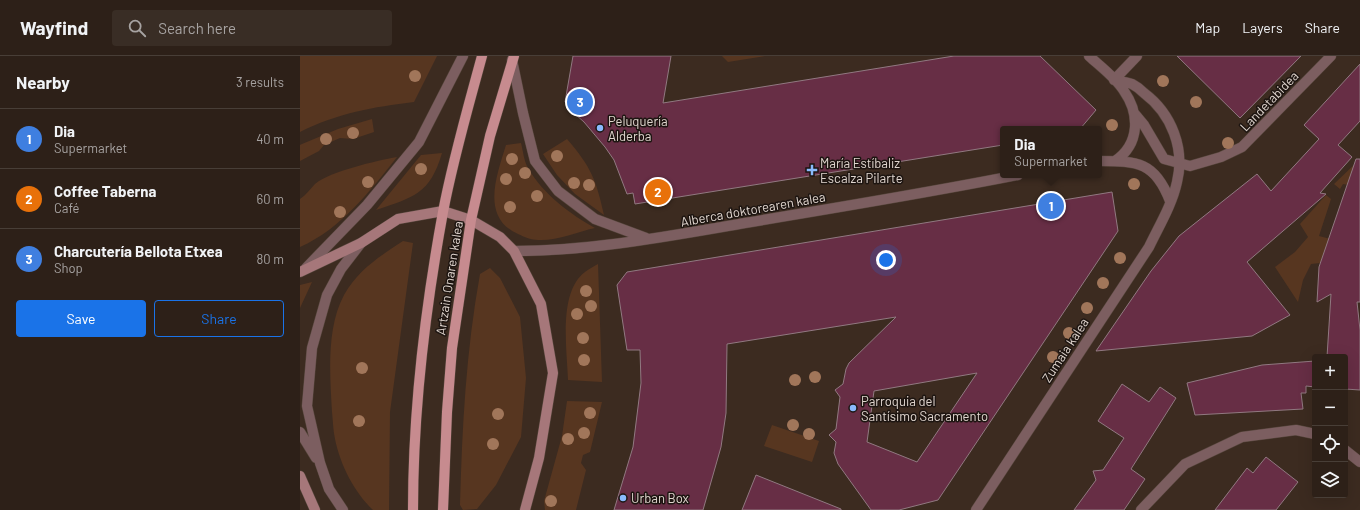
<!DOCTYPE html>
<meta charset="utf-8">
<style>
:root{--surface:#2d2018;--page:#392d25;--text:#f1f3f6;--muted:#a7a3a2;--line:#483e37;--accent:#1a73e8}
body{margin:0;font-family:Barlow,sans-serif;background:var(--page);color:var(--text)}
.controls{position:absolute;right:12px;bottom:12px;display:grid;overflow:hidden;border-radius:4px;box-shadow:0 4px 16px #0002}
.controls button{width:36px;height:36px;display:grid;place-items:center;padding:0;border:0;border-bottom:1px solid var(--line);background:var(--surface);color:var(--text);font:20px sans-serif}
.you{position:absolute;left:586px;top:204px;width:14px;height:14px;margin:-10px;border:3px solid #fff;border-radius:50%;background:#1a73e8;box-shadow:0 0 0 6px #1a73e833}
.badge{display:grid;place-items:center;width:26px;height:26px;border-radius:50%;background:var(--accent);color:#fff;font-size:13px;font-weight:700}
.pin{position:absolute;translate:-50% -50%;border:2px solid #fff;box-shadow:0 1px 4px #0006}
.popup{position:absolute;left:700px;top:70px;width:102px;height:52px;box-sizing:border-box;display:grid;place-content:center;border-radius:4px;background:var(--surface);filter:drop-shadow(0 1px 3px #0005);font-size:13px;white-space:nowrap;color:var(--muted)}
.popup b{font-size:15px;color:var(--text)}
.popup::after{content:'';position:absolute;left:50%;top:100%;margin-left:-8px;border:8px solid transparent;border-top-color:var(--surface)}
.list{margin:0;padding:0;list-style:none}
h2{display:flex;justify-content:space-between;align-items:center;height:52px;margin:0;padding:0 16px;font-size:17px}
h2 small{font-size:13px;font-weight:400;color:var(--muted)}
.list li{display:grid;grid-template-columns:26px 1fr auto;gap:12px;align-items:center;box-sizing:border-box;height:60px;padding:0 16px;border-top:1px solid var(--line)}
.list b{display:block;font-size:15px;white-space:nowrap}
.list p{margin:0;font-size:13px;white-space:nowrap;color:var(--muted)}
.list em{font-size:13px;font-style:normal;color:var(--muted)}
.actions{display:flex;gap:8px;padding:12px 16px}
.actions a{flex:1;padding:9px 0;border:1px solid var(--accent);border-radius:4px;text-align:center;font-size:14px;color:var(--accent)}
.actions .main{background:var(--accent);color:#fff}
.icon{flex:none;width:22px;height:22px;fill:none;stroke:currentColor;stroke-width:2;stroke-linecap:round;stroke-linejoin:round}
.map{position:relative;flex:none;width:1060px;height:454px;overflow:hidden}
header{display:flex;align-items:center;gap:24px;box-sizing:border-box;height:56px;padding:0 20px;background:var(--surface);border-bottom:1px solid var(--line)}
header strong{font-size:19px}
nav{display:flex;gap:22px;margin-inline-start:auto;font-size:14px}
.search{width:280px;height:36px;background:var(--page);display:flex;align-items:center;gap:10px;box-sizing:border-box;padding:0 14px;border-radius:4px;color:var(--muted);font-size:15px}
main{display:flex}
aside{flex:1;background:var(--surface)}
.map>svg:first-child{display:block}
.green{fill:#573620}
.building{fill:#672e45;stroke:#917981;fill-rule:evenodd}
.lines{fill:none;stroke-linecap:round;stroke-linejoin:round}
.street-casing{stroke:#56463c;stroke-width:11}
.secondary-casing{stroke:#56463c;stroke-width:11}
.primary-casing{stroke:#56463c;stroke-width:11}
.street{stroke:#7c5e60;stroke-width:10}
.secondary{stroke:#a6777a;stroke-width:10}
.primary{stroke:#c78b8f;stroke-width:10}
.tree{fill:#a1765a}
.poi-dot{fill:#8abafc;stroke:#1d1511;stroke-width:1.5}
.labels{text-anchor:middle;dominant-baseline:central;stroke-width:3;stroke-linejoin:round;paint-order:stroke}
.street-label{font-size:13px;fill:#e0d5ce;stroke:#1d1511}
.poi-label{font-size:13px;fill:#e0d5ce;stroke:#1d1511;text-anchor:start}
</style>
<header>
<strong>Wayfind</strong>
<div class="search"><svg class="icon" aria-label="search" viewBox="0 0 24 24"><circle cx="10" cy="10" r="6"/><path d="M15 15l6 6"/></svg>Search here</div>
<nav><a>Map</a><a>Layers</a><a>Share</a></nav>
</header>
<main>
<aside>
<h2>Nearby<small>3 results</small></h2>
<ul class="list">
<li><span class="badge" style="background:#3f7fe0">1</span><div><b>Dia</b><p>Supermarket</p></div><em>40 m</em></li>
<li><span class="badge" style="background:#e8710a">2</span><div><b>Coffee Taberna</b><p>Café</p></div><em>60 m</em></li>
<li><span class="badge" style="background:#3f7fe0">3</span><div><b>Charcutería Bellota Etxea</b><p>Shop</p></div><em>80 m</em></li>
</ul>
<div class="actions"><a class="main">Save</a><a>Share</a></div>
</aside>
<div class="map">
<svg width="1060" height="454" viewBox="0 0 1060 454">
<rect width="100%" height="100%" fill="#3c2b20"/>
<path class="green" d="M 0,0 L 137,0 L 114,46 C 73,51 38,57 0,76 Z
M 422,0 L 465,0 L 428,6 Z
M 72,63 L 74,76 L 53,83 L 40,82 L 24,89 L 19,95 L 0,105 L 0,89 L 2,88 L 38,73 Z
M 267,83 C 291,111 296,123 304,159 L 275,138 L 257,119 L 243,98 Z
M 221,87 C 223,95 224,105 228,112 C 243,138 270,158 295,172 C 277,176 257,185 238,184 C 232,184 224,181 218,178 C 180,161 197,119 206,89 Z
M 142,97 C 130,138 114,141 76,154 L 121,99 Z
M 97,101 C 70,135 41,173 0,191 L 0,143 C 6,139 10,133 15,128 C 31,115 76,105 97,101 Z
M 1059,104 L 1060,131 L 1043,128 L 1040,133 L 1034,128 Z
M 1026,139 L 1031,143 L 1019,180 L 1042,186 L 1037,205 L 1011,208 L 1003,224 L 998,246 L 975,211 L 995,196 L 1008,181 L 1000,168 Z
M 103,185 L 113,187 L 90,356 L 89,454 L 73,454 C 54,436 40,408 35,383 C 33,374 33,365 32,356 C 30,320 26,272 44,239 C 59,213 79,201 103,185 Z
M 298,208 L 302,326 L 268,324 C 267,293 258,236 285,216 C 289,213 294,210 298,208 Z
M 190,212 L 200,222 L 220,261 L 226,322 L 221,381 L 196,429 L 177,453 L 163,454 L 160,449 C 162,372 166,295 180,218 Z
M 12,226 L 0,252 L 0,229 Z
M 267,345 L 302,346 L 290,396 L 283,399 L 281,407 L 286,414 L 276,454 L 245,454 L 244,445 L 262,380 Z
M 472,369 L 519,385 L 512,406 L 464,390 Z"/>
<path class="building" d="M 273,0 L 371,0 L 363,47 L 654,0 L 740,0 L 796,54 L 780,73 L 703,73 L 703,89 L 335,148 L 333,137 L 327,138 L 314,104 L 305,91 L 284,66 L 275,58 L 275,48 L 265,46 Z
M 877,0 L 1001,0 L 940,62 Z
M 1060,8 L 1060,65 L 1038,89 L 1052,101 L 1020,137 L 1026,138 L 947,206 L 990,259 L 952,280 L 796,295 L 851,215 L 879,180 L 957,118 L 971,135 L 1019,83 L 1004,69 Z
M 1056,103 L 1060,103 L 1060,246 L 1057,246 L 1060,274 L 1060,334 L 1045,333 L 1045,301 L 1027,301 L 1031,238 L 1017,246 L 1019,211 Z
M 812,136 L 818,175 L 638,444 L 599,454 L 571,454 L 538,408 L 534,397 L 536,386 L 529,379 L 536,373 L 540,341 L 535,334 L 543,328 L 546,313 L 549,307 L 596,261 L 427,288 L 426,357 L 421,391 L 403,454 L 314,454 L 333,391 L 341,327 L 340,294 L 327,294 L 317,229 L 327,216 ZM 677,317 L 617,406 L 567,386 L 574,335 Z
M 1015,305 L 1015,331 L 1006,330 L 1006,337 L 1001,337 L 1003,353 L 895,359 L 887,327 L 962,309 Z
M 822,328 L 849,346 L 860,331 L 876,342 L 831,413 L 845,423 L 824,454 L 774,454 L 796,424 L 793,415 L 803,414 L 824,382 L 798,365 Z
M 966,401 L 998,426 L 976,454 L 915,454 L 947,412 L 953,417 Z
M 456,419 L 541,453 L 541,454 L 442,454 Z"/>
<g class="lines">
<g class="street-casing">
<path id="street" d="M 789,0 C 801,11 816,22 824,35 C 840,58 840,88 815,105
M 212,4 L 223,57 L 235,105 L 258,135 L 295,163 L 346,182
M 814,24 L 837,0
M 834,57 L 844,69 L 864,103 L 890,110 L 921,101 L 942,91 L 1031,0
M 799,105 C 838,105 855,106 870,145
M 214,195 C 291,195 369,180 445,167 C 536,152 627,137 718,119
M 6,212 L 67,149 L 119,86 L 163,0
M 0,376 L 16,402
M 1045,394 L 1060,406
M 43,454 L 29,433 L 20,407 L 7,350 L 12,292 L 27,239 L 41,213 L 61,187
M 676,454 L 849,191 C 859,170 872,149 877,126 C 885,93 872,58 844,37 C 841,34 836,30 832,28 C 827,26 820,25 814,24
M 841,454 L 885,408 L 942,381 L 996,374 L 1015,378"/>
</g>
<g class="secondary-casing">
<path id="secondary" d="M 0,216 L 61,187 L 98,163 L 143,155 L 171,164 L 200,181 L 214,195 L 241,248 L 253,317 L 239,402 L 225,454
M 0,420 L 15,454"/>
</g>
<g class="primary-casing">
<path id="primary" d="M 113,454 C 113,354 125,254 143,156 C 153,103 168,52 182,0
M 143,454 L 147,356 L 152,292 L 171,164 L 190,80 L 214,0"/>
</g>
<use href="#street" class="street"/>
<use href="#secondary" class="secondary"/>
<use href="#primary" class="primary"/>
</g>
<g class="tree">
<circle cx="115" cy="20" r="6"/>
<circle cx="863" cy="25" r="6"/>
<circle cx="896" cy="46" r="6"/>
<circle cx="812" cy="69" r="6"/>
<circle cx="53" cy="77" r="6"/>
<circle cx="26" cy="83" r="6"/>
<circle cx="928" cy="87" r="6"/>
<circle cx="257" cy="100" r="6"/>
<circle cx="212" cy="103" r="6"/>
<circle cx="121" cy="113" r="6"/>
<circle cx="225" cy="117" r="6"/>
<circle cx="206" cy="123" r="6"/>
<circle cx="68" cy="126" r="6"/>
<circle cx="274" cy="127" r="6"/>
<circle cx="834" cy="128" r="6"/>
<circle cx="289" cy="129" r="6"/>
<circle cx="237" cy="140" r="6"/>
<circle cx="210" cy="151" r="6"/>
<circle cx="40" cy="156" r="6"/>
<circle cx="820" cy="202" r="6"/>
<circle cx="803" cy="227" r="6"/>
<circle cx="286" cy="235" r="6"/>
<circle cx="291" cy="250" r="6"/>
<circle cx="787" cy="252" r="6"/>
<circle cx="277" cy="258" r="6"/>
<circle cx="769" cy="277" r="6"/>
<circle cx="283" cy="282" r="6"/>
<circle cx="753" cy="301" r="6"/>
<circle cx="284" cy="304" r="6"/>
<circle cx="62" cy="312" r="6"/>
<circle cx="515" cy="321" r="6"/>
<circle cx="495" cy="324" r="6"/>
<circle cx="290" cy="357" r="6"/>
<circle cx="198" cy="358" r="6"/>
<circle cx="59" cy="365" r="6"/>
<circle cx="493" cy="369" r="6"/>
<circle cx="284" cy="377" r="6"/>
<circle cx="509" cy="378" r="6"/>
<circle cx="268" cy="383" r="6"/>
<circle cx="193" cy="388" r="6"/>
<circle cx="251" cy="445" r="6"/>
</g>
<g class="poi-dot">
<circle cx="300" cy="72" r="4"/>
<path d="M510 108h4v4h4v4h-4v4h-4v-4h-4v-4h4z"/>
<circle cx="553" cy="352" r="4"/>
<circle cx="323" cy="442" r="4"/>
</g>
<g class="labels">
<g class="street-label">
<text transform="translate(969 45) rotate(-46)">Landetabidea</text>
<text transform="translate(453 153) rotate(-10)">Alberca doktorearen kalea</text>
<text transform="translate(149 222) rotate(-81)">Artzain Onaren kalea</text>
<text transform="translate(765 294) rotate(-57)">Zumaia kalea</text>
</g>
<g class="poi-label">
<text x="308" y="65">Peluquería<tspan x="308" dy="15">Alderba</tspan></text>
<text x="520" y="107">María Estíbaliz<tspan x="520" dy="15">Escalza Pilarte</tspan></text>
<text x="561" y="345">Parroquia del<tspan x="561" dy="15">Santísimo Sacramento</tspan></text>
<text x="331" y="442">Urban Box</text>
</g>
</g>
</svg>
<div class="controls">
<button>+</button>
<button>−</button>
<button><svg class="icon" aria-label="locate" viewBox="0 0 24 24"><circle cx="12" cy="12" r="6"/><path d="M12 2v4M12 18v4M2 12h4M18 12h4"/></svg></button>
<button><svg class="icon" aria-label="layers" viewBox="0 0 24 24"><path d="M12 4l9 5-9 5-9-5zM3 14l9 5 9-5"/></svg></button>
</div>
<div class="you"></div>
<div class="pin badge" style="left:751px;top:150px;background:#3f7fe0">1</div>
<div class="popup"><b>Dia</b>Supermarket</div>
<div class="pin badge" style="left:358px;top:136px;background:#e8710a">2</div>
<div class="pin badge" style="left:280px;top:46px;background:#3f7fe0">3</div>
</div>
</main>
